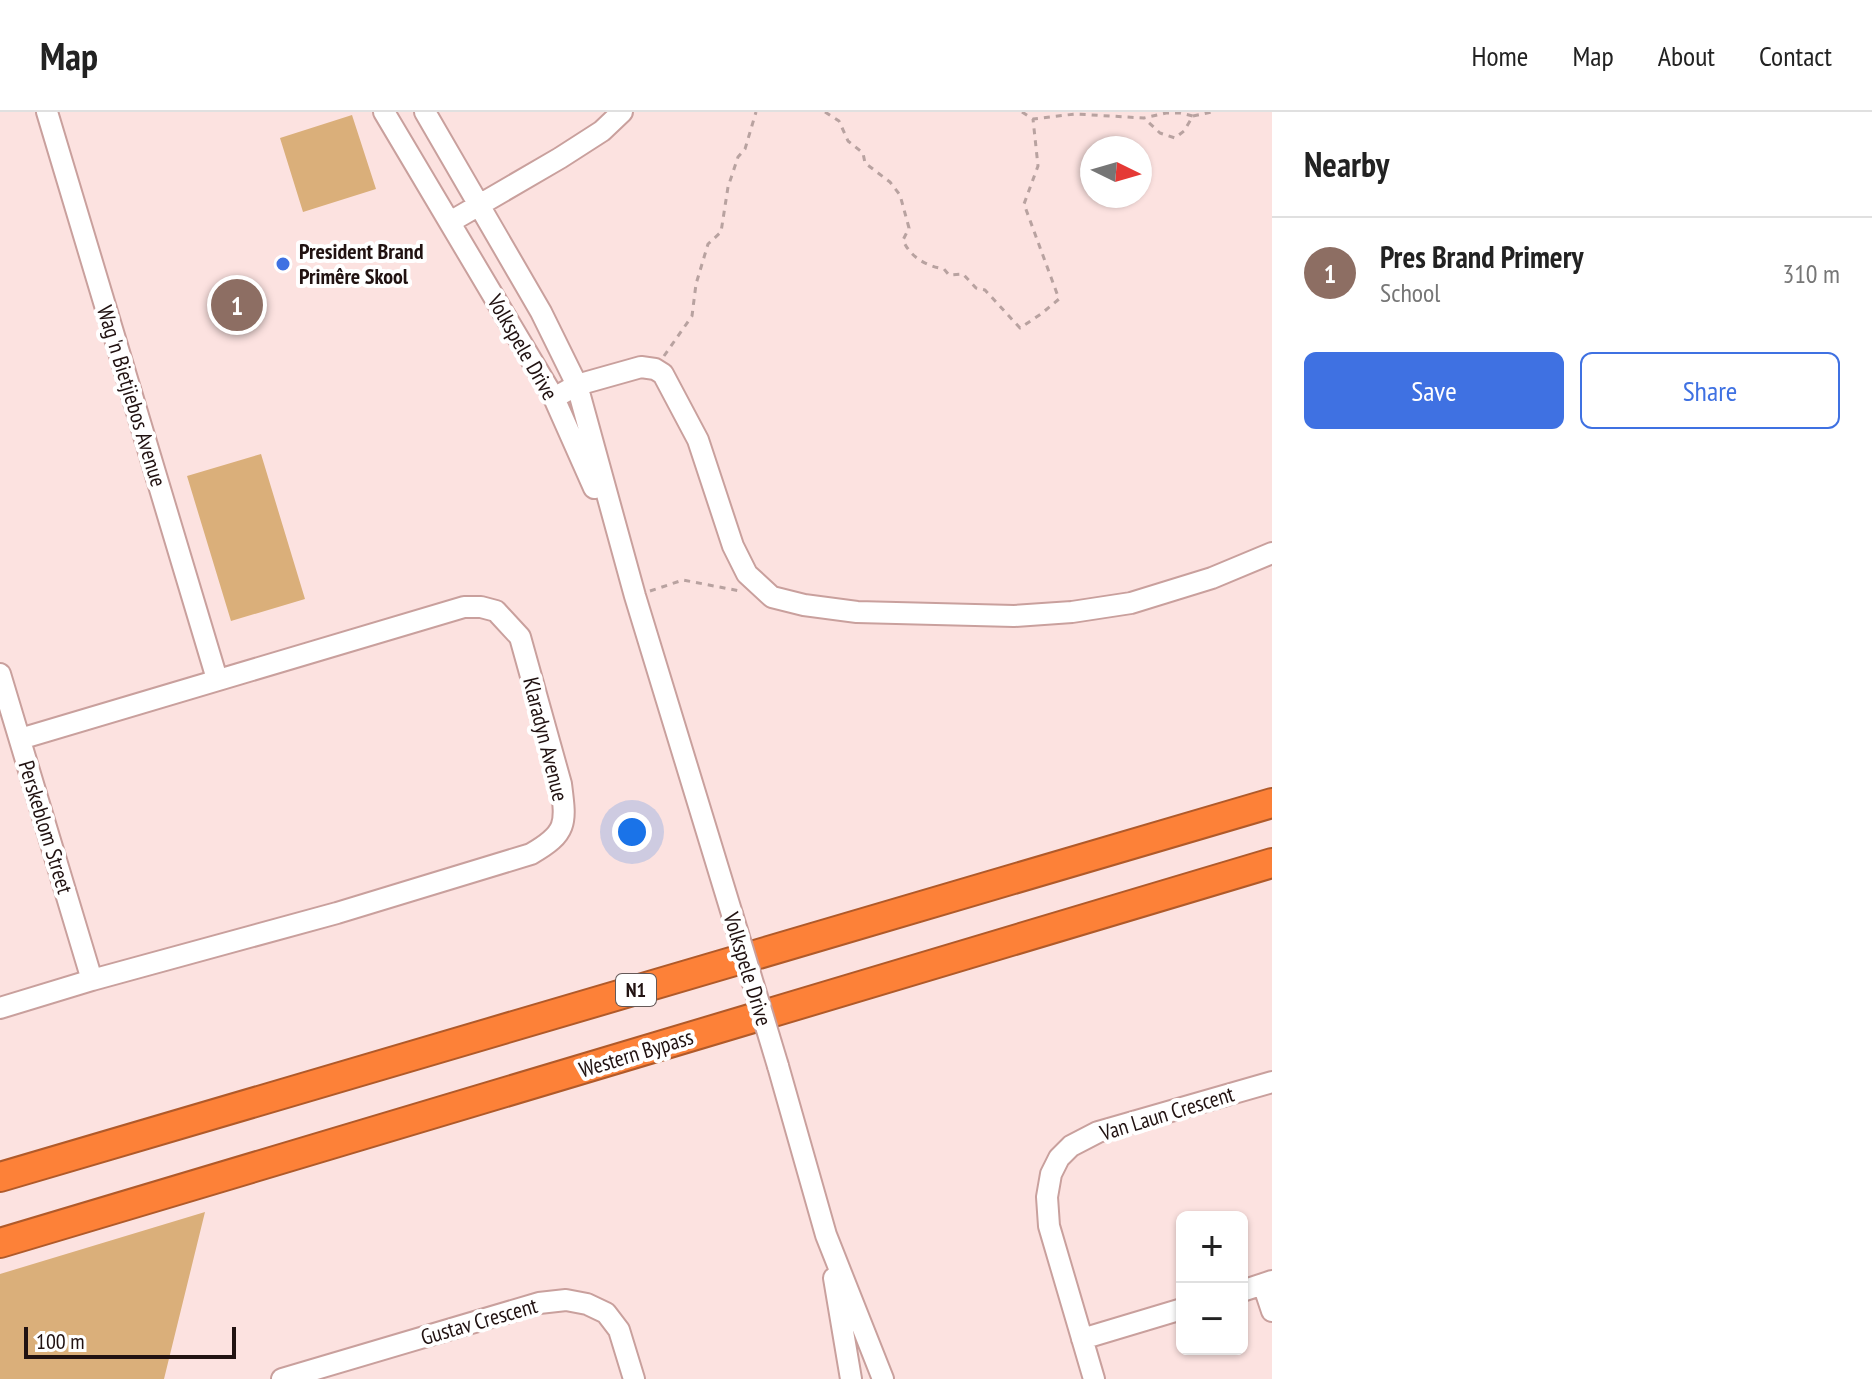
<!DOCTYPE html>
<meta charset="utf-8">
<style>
:root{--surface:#fff;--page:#f6f6f6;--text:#222;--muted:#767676;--line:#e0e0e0;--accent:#3f71e2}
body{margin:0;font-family:"PT Sans Narrow",sans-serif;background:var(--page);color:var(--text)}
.controls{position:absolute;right:24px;bottom:24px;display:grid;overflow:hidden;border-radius:12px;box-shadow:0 2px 6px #0004}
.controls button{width:72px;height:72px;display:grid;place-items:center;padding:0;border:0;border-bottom:2px solid var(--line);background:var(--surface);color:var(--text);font:40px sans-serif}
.compass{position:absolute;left:1080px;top:24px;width:72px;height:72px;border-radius:50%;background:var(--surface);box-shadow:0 2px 6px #0004;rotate:95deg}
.scale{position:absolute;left:24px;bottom:20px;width:212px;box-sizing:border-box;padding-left:8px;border:4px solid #211211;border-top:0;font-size:22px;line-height:28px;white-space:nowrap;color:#211211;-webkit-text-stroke:6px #fff;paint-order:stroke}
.you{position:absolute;left:632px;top:720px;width:28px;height:28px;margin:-20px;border:6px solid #fff;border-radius:50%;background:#1a73e8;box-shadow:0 0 0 12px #1a73e833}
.badge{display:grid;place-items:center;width:52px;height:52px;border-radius:50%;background:var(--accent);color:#fff;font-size:26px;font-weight:700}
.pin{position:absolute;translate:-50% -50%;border:4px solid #fff;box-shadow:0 2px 8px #0006}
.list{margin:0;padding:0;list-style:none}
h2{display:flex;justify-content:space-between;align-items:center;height:104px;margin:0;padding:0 32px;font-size:34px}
h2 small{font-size:26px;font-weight:400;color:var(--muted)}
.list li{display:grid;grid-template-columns:52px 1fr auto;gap:24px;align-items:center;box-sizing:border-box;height:112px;padding:0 32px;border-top:2px solid var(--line)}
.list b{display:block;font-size:30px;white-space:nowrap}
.list p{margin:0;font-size:26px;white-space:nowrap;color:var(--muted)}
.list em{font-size:26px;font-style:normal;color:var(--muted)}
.actions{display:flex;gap:16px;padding:24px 32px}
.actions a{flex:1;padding:18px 0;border:2px solid var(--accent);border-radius:12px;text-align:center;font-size:28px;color:var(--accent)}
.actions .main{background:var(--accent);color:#fff}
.map{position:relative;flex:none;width:1272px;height:1267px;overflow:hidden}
header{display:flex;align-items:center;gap:48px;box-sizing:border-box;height:112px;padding:0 40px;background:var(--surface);border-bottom:2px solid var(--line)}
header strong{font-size:38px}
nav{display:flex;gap:44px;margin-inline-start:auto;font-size:28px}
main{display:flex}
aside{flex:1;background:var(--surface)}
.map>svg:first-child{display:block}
.green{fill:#daaf7a}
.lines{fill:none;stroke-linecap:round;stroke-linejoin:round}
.minor-casing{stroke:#c9a09d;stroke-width:24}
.highway-casing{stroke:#b05a2a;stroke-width:32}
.path{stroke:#b8a2a0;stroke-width:3;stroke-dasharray:6 6;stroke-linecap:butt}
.minor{stroke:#fff;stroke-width:20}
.highway{stroke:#fd8138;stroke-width:28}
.minor-bridge-casing{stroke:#c9a09d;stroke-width:24;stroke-linecap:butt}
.minor-bridge{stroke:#fff;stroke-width:20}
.poi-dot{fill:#3f71e2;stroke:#fff;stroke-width:3}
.labels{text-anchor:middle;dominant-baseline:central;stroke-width:8;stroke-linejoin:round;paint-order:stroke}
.shield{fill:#fff;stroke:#645958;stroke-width:2}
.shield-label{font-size:20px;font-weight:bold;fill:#211211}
.poi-label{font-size:22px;font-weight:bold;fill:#211211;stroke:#fff;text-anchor:start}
.street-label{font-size:22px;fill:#211211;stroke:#fff}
</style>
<header>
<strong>Map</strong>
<nav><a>Home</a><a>Map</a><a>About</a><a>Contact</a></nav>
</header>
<main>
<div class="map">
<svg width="1272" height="1267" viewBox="0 0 1272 1267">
<rect width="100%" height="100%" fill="#fce2e0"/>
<path class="green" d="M 352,3 L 376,77 L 303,100 L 280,26 Z
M 261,342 L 305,487 L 231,509 L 187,364 Z
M 205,1100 L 164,1267 L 0,1267 L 0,1162 Z"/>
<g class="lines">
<g class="minor-casing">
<path id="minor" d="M 47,0 L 217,567
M 384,0 L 554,286 L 594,376
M 425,0 L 541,200 L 577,273 L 635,484 L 732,802
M 450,110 L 560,46 L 602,19 L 622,0
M 554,286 L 577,273 L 641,255 L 655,257 L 663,262 L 698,328 L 733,434 L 747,462 L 772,485 L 804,493 L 857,500 L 1014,504 L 1072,500 L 1131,491 L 1212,466 L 1272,441
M 0,562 L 92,868
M 0,896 L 92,868 L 337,801 L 531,742 C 568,721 566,711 561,672 L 520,525 L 496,499 L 481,495 L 464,495 L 20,627
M 778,954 L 826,1123 L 883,1267
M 834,1166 L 851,1267
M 1263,1172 L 1272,1199
M 1242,1179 L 1272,1169
M 1082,1227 L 1182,1197
M 282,1267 L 539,1191 L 566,1188 L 587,1192 L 606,1201 L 619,1218 L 634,1267
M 1094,1267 L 1049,1114 L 1047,1085 L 1051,1062 L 1059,1046 L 1071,1034 L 1098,1020 L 1272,970"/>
</g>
<g class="highway-casing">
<path id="highway" d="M 0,1065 L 1272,691
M 0,1131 L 1272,751"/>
</g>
<path class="path" d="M 825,0 L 839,9 L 848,29 L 863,41 L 865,51 L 890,70 L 900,83 L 909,116 L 903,128 C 910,145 926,154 944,157 L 949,163 L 963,162 L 976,176 L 985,178 L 1020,216 L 1041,202 L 1059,187 L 1024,92 L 1038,54 L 1033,7
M 1022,0 L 1033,7 L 1075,2 L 1144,6 L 1166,1 L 1180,1 L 1193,4 L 1184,19 L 1175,26 L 1160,21 L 1144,6
M 1193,4 L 1212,0
M 664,244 L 692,204 L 696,172 L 708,132 L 721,120 L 728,75 L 738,45 L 745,37 L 756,0
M 650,479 L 683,468 L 740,479"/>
<use href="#minor" class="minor"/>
<use href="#highway" class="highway"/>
<g class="minor-bridge-casing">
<path id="minor-bridge" d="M 732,802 L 778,954"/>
</g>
<use href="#minor-bridge" class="minor-bridge"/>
</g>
<circle class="poi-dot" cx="283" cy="152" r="8"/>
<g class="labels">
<rect class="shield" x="616" y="862" width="40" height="32" rx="6"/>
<g class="shield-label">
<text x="636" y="878">N1</text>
</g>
<g class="poi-label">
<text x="299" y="139">President Brand<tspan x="299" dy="25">Primêre Skool</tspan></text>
</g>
<g class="street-label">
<text transform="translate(523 235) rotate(60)">Volkspele Drive</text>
<text transform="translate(132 284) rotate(73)">Wag 'n Bietjiebos Avenue</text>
<text transform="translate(546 627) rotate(76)">Klaradyn Avenue</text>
<text transform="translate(46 715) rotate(73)">Perskeblom Street</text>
<text transform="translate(748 857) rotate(73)">Volkspele Drive</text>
<text transform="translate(636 941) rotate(-17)">Western Bypass</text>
<text transform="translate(1167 1001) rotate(-17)">Van Laun Crescent</text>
<text transform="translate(479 1209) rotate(-16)">Gustav Crescent</text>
</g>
</g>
</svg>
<div class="controls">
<button>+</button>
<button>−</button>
</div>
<svg class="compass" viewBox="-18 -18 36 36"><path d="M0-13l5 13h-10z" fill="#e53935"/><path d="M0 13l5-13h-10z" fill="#767676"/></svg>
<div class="scale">100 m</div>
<div class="you"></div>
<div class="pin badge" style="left:237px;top:193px;background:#8d6e63">1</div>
</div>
<aside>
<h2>Nearby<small></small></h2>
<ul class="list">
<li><span class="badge" style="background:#8d6e63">1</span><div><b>Pres Brand Primery</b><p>School</p></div><em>310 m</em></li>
</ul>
<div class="actions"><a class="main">Save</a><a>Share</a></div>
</aside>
</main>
